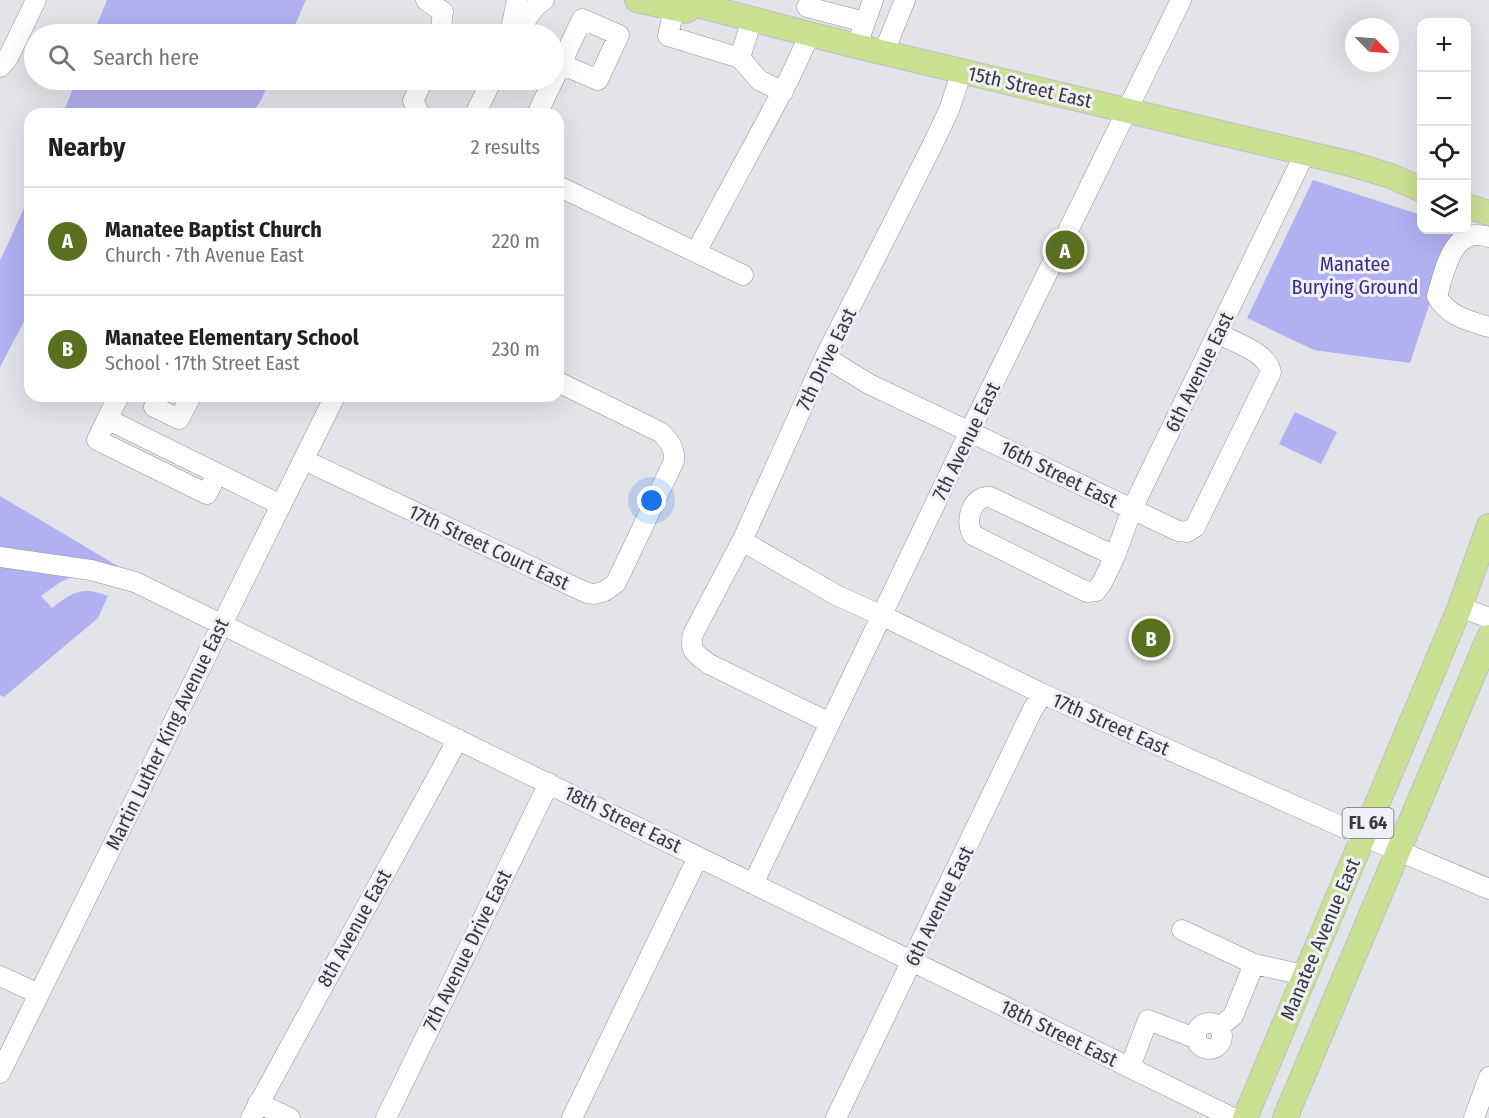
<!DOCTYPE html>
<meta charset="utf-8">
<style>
:root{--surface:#fff;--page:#f2f2f2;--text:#202124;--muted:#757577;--line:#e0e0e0;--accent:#597020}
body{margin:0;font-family:"Fira Sans Condensed",sans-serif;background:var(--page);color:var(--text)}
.controls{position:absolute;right:18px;top:18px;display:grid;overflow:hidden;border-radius:12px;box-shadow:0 6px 24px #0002}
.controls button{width:54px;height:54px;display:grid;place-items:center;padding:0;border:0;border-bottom:2px solid var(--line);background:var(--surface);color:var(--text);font:30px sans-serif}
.compass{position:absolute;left:1345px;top:18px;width:54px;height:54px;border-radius:50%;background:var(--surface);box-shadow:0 6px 24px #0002;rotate:115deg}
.you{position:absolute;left:652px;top:501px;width:21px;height:21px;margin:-15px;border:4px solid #fff;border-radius:50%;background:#1a73e8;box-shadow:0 0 0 9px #1a73e833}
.badge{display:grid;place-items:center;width:39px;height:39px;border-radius:50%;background:var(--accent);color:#fff;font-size:20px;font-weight:700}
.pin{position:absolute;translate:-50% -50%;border:3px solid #fff;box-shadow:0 2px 6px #0006}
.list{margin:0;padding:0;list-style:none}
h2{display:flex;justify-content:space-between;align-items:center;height:78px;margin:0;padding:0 24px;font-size:26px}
h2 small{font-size:20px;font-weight:400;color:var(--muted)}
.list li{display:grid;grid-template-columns:39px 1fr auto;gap:18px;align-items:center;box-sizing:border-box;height:108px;padding:0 24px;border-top:2px solid var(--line)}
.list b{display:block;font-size:22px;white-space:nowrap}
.list p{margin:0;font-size:20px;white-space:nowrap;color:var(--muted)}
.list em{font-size:20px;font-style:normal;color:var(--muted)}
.icon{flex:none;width:33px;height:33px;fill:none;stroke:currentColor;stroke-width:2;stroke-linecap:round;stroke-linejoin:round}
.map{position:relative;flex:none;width:1489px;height:1118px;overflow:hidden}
.search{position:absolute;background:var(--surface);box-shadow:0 6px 24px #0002;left:24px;top:24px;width:540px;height:66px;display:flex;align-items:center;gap:15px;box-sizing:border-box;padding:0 21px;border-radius:33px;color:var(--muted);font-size:22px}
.panel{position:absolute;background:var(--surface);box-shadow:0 6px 24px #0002;left:24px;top:108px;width:540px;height:294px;border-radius:18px}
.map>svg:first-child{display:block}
.green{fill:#b1b0f0}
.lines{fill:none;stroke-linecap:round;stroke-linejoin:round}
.minor-casing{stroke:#919198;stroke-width:21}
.major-casing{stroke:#bfc0c0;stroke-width:26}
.minor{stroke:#fff;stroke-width:20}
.major{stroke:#cae093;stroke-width:24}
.labels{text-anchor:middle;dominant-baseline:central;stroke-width:6;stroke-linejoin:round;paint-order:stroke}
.shield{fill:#f0f0f8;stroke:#6f7074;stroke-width:1.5}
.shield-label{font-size:18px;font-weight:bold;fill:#38393b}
.street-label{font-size:20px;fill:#38393b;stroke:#f0f0f8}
.park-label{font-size:20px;fill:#3d288d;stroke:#f0f0f8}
</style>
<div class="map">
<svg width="1489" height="1118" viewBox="0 0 1489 1118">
<rect width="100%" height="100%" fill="#e3e3ea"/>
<path class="green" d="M 107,0 L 306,0 L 291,34 L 93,34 Z
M 76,80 L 270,80 L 260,102 L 252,114 L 63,114 Z
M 1313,180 L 1421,215 L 1422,230 L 1454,230 L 1410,363 L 1314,350 L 1247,318 Z
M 30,195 L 30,310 L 0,367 L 0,261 Z
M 1295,412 L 1337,432 L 1321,464 L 1279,444 Z
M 0,496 L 121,568 L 114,582 C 75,574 74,571 41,596 L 52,608 C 73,592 82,586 108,596 L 98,618 L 4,697 L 0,695 Z"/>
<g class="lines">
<g class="minor-casing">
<path id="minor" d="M 426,0 L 443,12 L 440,34
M 807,7 L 865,22
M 674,8 L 668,36 L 740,58 L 759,80 L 783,92
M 582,19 L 619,35 L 598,80 L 561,64 Z
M 510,34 L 517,0
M 516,34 L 535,7 L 544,0
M 861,34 L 873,0
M 884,52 L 905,0
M 740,58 L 752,19
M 0,67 L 8,58 L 36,0
M 420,114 L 413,101 L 423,80
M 475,114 L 492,80
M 537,114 L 561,64 L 554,60
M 558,186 L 743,275
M 1489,237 C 1452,225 1445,270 1437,296 C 1447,316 1469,321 1489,327
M 696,252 L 789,79 L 810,34
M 825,357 L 869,384 L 1178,531 L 1187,532 L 1195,527 L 1271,372 C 1266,351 1235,343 1217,333
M 119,396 L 107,419 L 281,505
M 154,407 L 179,419 L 191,396
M 107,419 L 97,440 L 207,494 L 217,474
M 304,460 L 587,593 L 595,594 L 605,591 L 616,583 L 674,461 C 675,448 669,440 660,432 L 558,382
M 742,541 L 838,596 L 883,616 L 1043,694 L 1363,836 L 1489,889
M 1115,556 L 990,497 C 972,495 964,521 973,535 L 1087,592 L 1096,591 L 1102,583 L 1115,556 L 1132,509 L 1305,153
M 0,557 L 91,570 L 135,582 L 1233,1118
M 1460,607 L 1489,618
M 830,723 L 709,664 C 696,654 689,652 693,634 L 742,541 L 825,357 L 931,148 L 949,110 L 962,71
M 753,884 L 970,431 L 1181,0
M 1182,930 L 1254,964
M 0,976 L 39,994
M1196 1036a13 13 0 1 1 26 0a13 13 0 1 1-26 0Z
M 1219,1027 L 1233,1016 L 1254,964 L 1304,975
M 1130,1067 L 1148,1020 L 1195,1038
M 0,1073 L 335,396
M 258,1103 L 290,1118
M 251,1118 L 458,739
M 386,1118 L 549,783
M 572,1118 L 698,857
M 836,1118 L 1033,709 L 1043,694
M 1474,1118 L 1489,1077"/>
</g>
<g class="major-casing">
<path id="major" d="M 637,0 L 686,11 L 691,7
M 678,0 L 856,46 L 1351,164 L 1391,176 L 1422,190
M 1466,206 L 1489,213
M 1245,1118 L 1460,607 L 1489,526
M 1285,1118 L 1489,637"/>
</g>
<use href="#minor" class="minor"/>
<use href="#major" class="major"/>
</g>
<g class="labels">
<rect class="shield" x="1342.5" y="808" width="51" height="30" rx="4.5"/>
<g class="shield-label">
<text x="1368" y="823">FL 64</text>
</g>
<g class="street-label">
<text transform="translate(1030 87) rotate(13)">15th Street East</text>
<text transform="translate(826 359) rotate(-64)">7th Drive East</text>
<text transform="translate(1199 372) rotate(-64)">6th Avenue East</text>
<text transform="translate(966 441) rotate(-64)">7th Avenue East</text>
<text transform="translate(1059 474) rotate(26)">16th Street East</text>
<text transform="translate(489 547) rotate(25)">17th Street Court East</text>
<text transform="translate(1111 724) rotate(24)">17th Street East</text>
<text transform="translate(167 734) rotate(-64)">Martin Luther King Avenue East</text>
<text transform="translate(623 819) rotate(26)">18th Street East</text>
<text transform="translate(939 906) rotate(-64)">6th Avenue East</text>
<text transform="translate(354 928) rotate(-61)">8th Avenue East</text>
<text transform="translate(1320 939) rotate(-67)">Manatee Avenue East</text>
<text transform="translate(467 950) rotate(-64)">7th Avenue Drive East</text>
<text transform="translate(1059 1033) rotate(26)">18th Street East</text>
</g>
<g class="park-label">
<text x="1355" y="264">Manatee<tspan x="1355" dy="23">Burying Ground</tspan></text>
</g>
</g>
</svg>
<div class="controls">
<button>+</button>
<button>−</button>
<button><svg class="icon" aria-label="locate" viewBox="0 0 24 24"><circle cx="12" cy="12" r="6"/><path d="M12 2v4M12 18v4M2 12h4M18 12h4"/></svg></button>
<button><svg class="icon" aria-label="layers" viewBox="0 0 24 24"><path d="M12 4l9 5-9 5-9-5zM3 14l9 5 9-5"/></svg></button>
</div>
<svg class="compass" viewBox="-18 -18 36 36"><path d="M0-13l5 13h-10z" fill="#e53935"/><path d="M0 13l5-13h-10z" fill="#757577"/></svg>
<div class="you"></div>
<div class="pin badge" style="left:1065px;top:250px">A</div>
<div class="pin badge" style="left:1151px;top:638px">B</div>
<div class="search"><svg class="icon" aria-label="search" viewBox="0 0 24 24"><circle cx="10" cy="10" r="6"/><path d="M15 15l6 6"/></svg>Search here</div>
<section class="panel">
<h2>Nearby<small>2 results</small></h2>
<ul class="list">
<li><span class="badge">A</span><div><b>Manatee Baptist Church</b><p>Church · 7th Avenue East</p></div><em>220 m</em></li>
<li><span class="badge">B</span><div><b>Manatee Elementary School</b><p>School · 17th Street East</p></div><em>230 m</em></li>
</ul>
</section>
</div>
